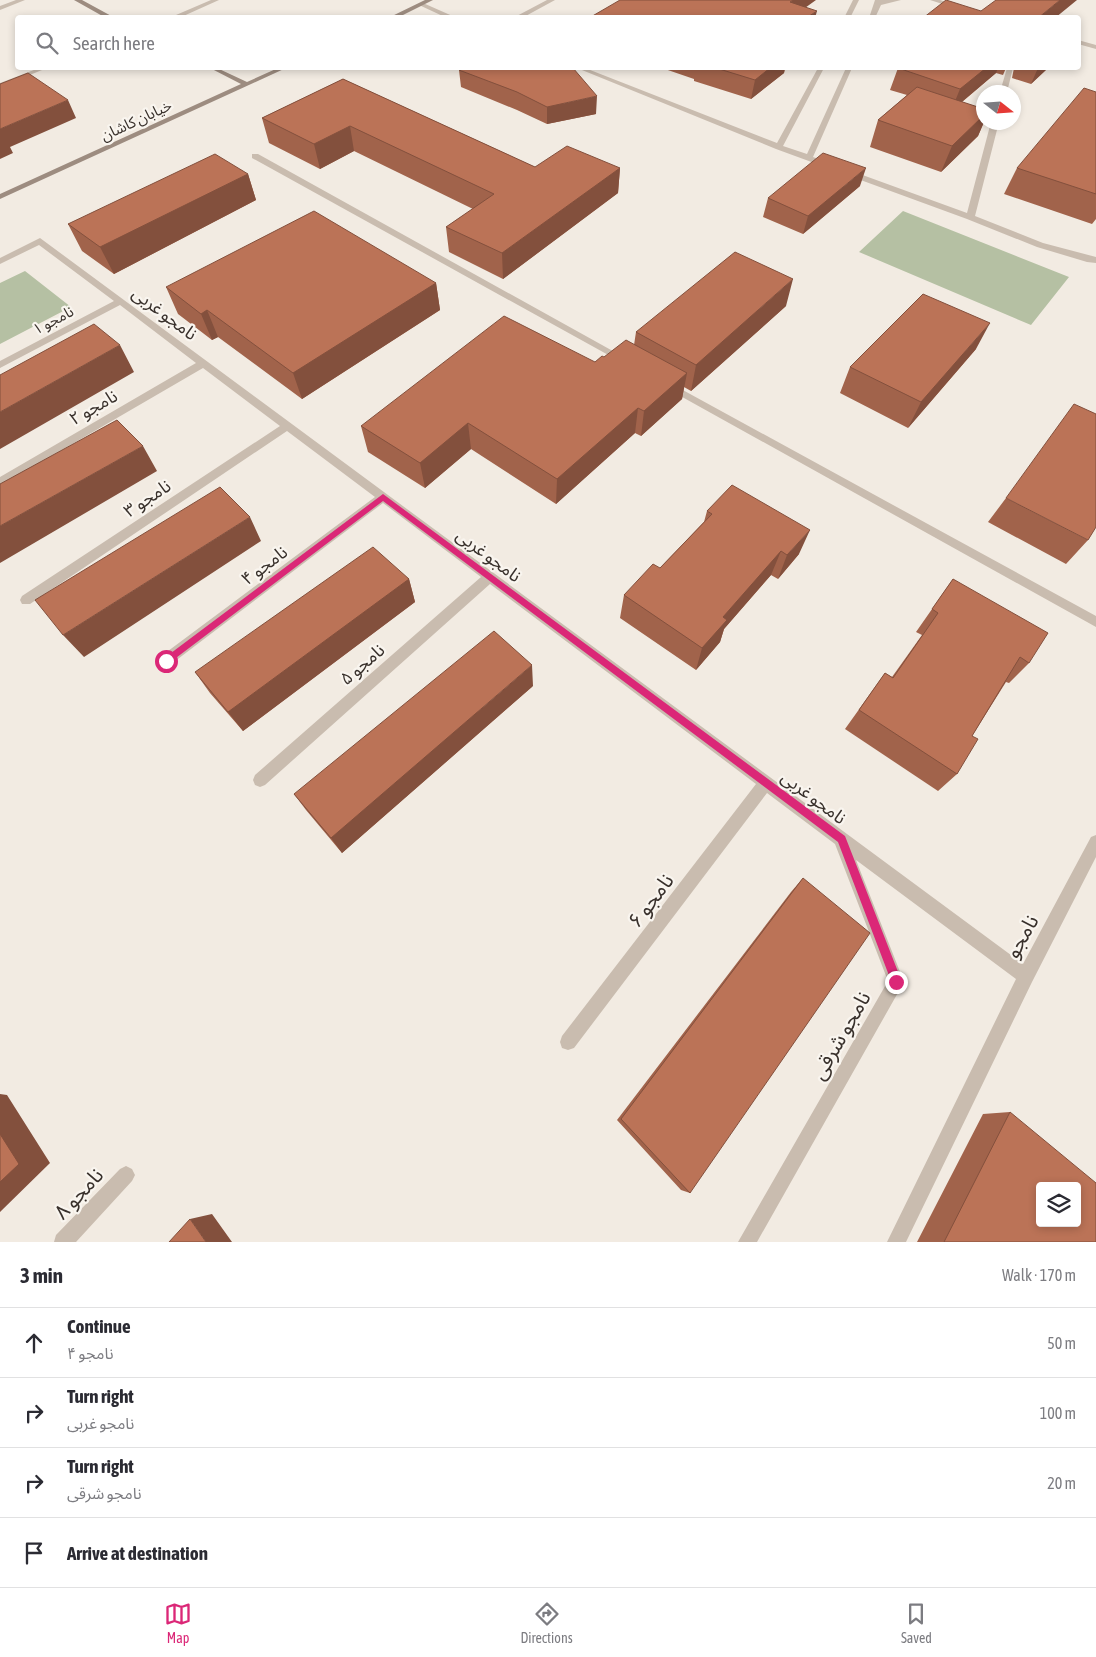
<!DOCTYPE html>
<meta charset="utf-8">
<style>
:root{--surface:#fff;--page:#f7f7f7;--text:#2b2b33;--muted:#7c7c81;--line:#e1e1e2;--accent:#db2777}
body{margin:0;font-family:"Asap Condensed","Noto Sans Arabic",sans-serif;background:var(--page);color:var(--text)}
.controls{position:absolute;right:15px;bottom:15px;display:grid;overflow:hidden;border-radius:5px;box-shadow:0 2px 8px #0003}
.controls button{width:45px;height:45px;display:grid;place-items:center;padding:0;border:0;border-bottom:1px solid var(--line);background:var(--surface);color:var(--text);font:25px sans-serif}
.compass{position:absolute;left:976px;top:85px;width:45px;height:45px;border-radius:50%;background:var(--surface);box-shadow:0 2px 8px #0003;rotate:107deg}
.stop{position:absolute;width:15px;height:15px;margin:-11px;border:4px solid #db2777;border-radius:50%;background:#fff}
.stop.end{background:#db2777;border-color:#fff;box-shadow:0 1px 5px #0008}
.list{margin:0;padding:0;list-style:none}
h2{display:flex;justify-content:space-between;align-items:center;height:65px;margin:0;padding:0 20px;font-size:21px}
h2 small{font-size:16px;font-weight:400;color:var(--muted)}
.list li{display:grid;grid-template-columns:32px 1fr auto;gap:15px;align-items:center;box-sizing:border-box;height:70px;padding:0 20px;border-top:1px solid var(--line)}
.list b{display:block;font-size:19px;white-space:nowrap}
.list p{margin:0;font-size:16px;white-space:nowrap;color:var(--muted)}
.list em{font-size:16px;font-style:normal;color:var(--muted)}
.icon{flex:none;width:28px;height:28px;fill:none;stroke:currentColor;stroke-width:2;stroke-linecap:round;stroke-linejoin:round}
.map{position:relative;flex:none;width:1096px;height:1242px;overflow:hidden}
.search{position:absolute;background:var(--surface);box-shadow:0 2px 8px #0003;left:15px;right:15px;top:15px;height:55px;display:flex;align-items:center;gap:12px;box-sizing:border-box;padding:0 18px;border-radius:5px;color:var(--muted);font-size:19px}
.sheet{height:345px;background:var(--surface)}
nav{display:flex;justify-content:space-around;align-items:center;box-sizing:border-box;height:70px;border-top:1px solid var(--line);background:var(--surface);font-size:14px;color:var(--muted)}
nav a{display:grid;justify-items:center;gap:2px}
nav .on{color:var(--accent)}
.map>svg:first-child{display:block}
.green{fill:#b5c0a3}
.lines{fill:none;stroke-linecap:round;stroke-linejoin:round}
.lane{fill:#c9bcaf;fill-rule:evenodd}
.street{fill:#c9bcaf;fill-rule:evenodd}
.secondary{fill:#9d8c80;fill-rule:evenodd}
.wall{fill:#a1634b}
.shaded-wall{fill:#83503d}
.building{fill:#bb7357;stroke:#83503d;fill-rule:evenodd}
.route{fill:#db2777}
.labels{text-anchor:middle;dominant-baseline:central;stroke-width:4.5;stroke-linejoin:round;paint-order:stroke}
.far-street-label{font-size:15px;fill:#39312c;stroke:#f9f5ef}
.street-label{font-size:18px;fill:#39312c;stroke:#f9f5ef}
.near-street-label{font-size:21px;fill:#39312c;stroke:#f9f5ef}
</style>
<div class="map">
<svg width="1096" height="1242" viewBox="0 0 1096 1242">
<rect width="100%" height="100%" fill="#f2ebe2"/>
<path class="green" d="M 903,211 L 1069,277 L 1031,325 L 859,252 Z
M 25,271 L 71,307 L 0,344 L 0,283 Z"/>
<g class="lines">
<path class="lane" d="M 930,0 L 940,0 L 961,7 L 958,9 Z
M 419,3 L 423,3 L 457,18 L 447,18 L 419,5 Z
M 1078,40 L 1096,45 L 1096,49 L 1078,44 Z"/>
<path class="street" d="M 16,0 L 25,0 L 0,10 L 0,6 Z
M 211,0 L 219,0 L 179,18 L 169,18 Z
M 547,0 L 555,0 L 522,18 L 513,18 Z
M 853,0 L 859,0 L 850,18 L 844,18 Z
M 875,0 L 901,0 L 881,5 L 875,18 L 869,18 Z
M 39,68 L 47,68 L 0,87 L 0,83 Z
M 577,68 L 585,68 L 777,143 L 818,68 L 824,68 L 783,146 L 807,154 L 846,68 L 852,68 L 813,157 L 967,213 L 991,122 L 999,122 L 975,216 L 1043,243 L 1096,257 L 1096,263 L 1087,262 L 1037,247 L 967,219 L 776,149 Z
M 1007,68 L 1013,68 L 1007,92 L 1000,92 Z
M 252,154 L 258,154 L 629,360 L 627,362 L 621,362 L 252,158 Z
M 40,238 L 1023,964 L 1091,837 L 1096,835 L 1096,857 L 1032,982 L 906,1242 L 887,1242 L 1016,979 L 856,860 L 904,982 L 757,1242 L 738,1242 L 888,981 L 835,844 L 767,793 L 574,1048 L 568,1050 L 562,1048 L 560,1042 L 562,1036 L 756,784 L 490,584 L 265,785 L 260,787 L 255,785 L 253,780 L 255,775 L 481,577 L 383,503 L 170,665 L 165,667 L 160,665 L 159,661 L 160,657 L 375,497 L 287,431 L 30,604 L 22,604 L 20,600 L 22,596 L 280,426 L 203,368 L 0,486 L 0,477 L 196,363 L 120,305 L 0,368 L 0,361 L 114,301 L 39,245 L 0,264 L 0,258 Z
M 670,383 L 1096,616 L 1096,627 L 666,388 L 665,386 Z
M 126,1166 L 132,1169 L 135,1175 L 132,1181 L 76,1242 L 54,1242 L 56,1235 L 120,1169 Z"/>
<path class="secondary" d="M 74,0 L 82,0 L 115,18 L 106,18 Z
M 425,0 L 433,0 L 397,18 L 388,18 Z
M 210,68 L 217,68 L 247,82 L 278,68 L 286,68 L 0,199 L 0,194 L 241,84 Z"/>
</g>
<path class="wall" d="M 662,68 L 785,68 L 784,73 L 751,99 L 694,81 L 694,79 Z
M 898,68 L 1006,68 L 1003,75 L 996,73 L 962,102 L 984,109 L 984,122 L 978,136 L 941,172 L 870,147 L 878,120 L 907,95 L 890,90 Z
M 1014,68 L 1048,68 L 1031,84 L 1012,78 Z
M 459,70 L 596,114 L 547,124 L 517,110 L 461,87 Z
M 343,79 L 535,167 L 620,168 L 618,193 L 503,279 L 449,252 L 446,227 L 473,209 L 354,151 L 320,169 L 269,143 L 262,118 Z
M 1096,92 L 1096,219 L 1092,224 L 1004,194 L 1017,168 Z
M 248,174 L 256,200 L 114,274 L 82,251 L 68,224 Z
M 860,186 L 803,234 L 763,217 L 768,198 Z
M 436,283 L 440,310 L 302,399 L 218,337 L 212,340 L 178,314 L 166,287 Z
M 786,306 L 691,391 L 684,387 L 682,399 L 641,436 L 635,433 L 556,504 L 471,449 L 425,488 L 368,452 L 361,426 L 595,362 L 634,345 L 636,332 Z
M 976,349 L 908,428 L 840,393 L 850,367 Z
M 1006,498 L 1088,540 L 1066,564 L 988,522 Z
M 707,511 L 799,554 L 778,579 L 771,575 L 724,629 L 720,642 L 696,670 L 620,618 L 624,595 L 660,568 L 704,522 Z
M 409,579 L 415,602 L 243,731 L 210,693 L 195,672 Z
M 953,579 L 1029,663 L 1009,683 L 1006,682 L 972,736 L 957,774 L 938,791 L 845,729 L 885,673 L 892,677 L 922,635 L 916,632 Z
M 533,686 L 342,853 L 306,810 L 294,794 Z
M 803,878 L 690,1193 L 681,1190 L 617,1120 L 791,892 Z
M 1010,1112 L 1096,1242 L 917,1242 L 983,1114 Z"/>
<path class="shaded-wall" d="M 793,0 L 816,0 L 791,18 L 790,2 Z
M 1060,0 L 1077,0 L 1055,18 L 1038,18 Z
M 817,11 L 815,18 L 806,18 Z
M 770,68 L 785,68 L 784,73 L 751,99 L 755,80 Z
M 986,68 L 998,68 L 996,73 L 951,111 L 960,89 Z
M 1038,68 L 1048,68 L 1031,84 Z
M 597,96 L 596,114 L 547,124 L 547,107 Z
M 68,100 L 76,118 L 10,147 L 13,153 L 0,159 L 0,129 Z
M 984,115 L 984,122 L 978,136 L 941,172 L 952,146 Z
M 350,126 L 354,151 L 320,169 L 314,144 Z
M 620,168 L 618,193 L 503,279 L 502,253 Z
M 866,168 L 860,186 L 803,234 L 808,216 Z
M 248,174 L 256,200 L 114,274 L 100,247 Z
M 793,279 L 786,306 L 691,391 L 696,365 Z
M 436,283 L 440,310 L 302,399 L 293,373 Z
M 207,310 L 218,337 L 212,340 L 201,314 Z
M 990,323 L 976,349 L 908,428 L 921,402 Z
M 120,345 L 134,372 L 0,449 L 0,412 Z
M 687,373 L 682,399 L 641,436 L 644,411 Z
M 638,408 L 635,433 L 556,504 L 557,479 Z
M 468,423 L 471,449 L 425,488 L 420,463 Z
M 143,446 L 157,471 L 0,563 L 0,526 Z
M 250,517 L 261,541 L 84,657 L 63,635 Z
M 810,530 L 799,554 L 778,579 L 787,555 Z
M 781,551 L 771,575 L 724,629 L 720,642 L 696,670 L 702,648 L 723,617 Z
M 409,579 L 415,602 L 243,731 L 228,712 Z
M 532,665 L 533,686 L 342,853 L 331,838 Z
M 0,1094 L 7,1095 L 50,1163 L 0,1212 Z
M 212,1214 L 232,1242 L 206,1242 L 190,1219 Z"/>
<path class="building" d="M 620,0 L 793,0 L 790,2 L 817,11 L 806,18 L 589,18 Z
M 946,0 L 981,11 L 996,0 L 1060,0 L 1038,18 L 923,18 Z
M 469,68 L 573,68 L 597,96 L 547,107 L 517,92 L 459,70 Z
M 716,68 L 770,68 L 755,80 Z
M 898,68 L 986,68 L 960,89 Z
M 28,73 L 68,100 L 0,129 L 0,84 Z
M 343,79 L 535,167 L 567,146 L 620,168 L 502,253 L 446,227 L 494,194 L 350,126 L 314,144 L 262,118 Z
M 917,87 L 984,109 L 984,115 L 952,146 L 878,120 Z
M 1084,88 L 1096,92 L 1096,194 L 1017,168 Z
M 823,153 L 866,168 L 808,216 L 768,198 Z
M 215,154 L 248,174 L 100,247 L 68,224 Z
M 314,211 L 436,283 L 293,373 L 207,310 L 201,314 L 166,287 Z
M 735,252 L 793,279 L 696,365 L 636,332 Z
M 923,294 L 990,323 L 921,402 L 850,367 Z
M 504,316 L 595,362 L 602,356 L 604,357 L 626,340 L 687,373 L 644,411 L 638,408 L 557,479 L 468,423 L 420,463 L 361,426 Z
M 94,324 L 120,345 L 0,412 L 0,375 Z
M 1074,404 L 1096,414 L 1096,527 L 1088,540 L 1006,498 Z
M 117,420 L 143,446 L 0,526 L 0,484 Z
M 732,485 L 810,530 L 787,555 L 781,551 L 723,617 L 727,620 L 702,648 L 624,595 L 653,564 L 660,568 L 712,514 L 707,511 Z
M 220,487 L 250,517 L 63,635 L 35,600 Z
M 373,547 L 409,579 L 228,712 L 195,672 Z
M 953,579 L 1048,633 L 1029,663 L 1020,657 L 972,736 L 978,739 L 957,774 L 859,710 L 885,673 L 893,678 L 938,613 L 932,609 Z
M 494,631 L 532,665 L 331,838 L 294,794 Z
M 803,878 L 870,933 L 690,1193 L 621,1119 Z
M 1010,1112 L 1096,1183 L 1096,1242 L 944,1242 ZM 1040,1186 L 1077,1186 L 1077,1223 L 1040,1223 Z
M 0,1134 L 19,1164 L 0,1182 Z
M 190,1219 L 206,1242 L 169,1242 Z"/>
<path class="route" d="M 383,494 L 845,836 L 902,982 L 900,986 L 896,987 L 893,986 L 838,842 L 383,501 L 168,664 L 163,664 L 163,659 Z"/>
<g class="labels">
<g class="far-street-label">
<text transform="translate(136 120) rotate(-25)">خیابان کاشان</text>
<text transform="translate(53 320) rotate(-28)">نامجو ۱</text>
</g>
<g class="street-label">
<text transform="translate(165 313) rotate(37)">نامجو غربی</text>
<text transform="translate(93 407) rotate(-30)">نامجو ۲</text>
<text transform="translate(147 498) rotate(-34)">نامجو ۳</text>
<text transform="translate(489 555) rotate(37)">نامجو غربی</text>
<text transform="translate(264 565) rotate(-37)">نامجو ۴</text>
<text transform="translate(362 664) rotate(-41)">نامجو ۵</text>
<text transform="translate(814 797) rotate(37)">نامجو غربی</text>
</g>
<g class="near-street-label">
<text transform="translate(650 900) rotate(-53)">نامجو ۶</text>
<text transform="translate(1021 936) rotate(-60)">نامجو</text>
<text transform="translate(840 1035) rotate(-60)">نامجو شرقی</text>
<text transform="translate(78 1193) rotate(-47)">نامجو ۸</text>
</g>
</g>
</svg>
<div class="controls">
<button><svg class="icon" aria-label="layers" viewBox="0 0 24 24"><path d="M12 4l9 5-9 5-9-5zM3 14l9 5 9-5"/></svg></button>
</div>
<svg class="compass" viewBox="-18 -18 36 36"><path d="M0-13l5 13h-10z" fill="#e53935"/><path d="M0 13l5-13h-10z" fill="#7c7c81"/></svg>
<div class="stop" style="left:166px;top:661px"></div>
<div class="stop end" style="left:896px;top:982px"></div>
<div class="search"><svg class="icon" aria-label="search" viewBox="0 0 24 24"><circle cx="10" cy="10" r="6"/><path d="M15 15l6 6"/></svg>Search here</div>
</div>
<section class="sheet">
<h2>3 min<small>Walk · 170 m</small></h2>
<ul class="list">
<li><svg class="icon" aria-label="ahead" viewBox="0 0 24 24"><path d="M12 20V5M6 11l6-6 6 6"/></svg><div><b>Continue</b><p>نامجو ۴</p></div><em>50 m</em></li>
<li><svg class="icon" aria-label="right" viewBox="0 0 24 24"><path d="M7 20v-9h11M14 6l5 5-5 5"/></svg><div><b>Turn right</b><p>نامجو غربی</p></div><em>100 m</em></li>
<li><svg class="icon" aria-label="right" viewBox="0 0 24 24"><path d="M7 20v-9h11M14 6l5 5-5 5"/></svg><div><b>Turn right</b><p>نامجو شرقی</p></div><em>20 m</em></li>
<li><svg class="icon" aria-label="arrive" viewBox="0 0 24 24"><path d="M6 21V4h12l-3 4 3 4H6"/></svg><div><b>Arrive at destination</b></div></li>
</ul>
</section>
<nav>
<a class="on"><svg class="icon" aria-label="map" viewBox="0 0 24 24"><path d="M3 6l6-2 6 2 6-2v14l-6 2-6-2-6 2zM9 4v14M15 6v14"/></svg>Map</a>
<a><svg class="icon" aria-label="directions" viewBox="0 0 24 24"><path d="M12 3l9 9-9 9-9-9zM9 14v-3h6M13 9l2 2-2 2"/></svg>Directions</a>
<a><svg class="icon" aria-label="saved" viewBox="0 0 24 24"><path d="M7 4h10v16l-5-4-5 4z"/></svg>Saved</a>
</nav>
